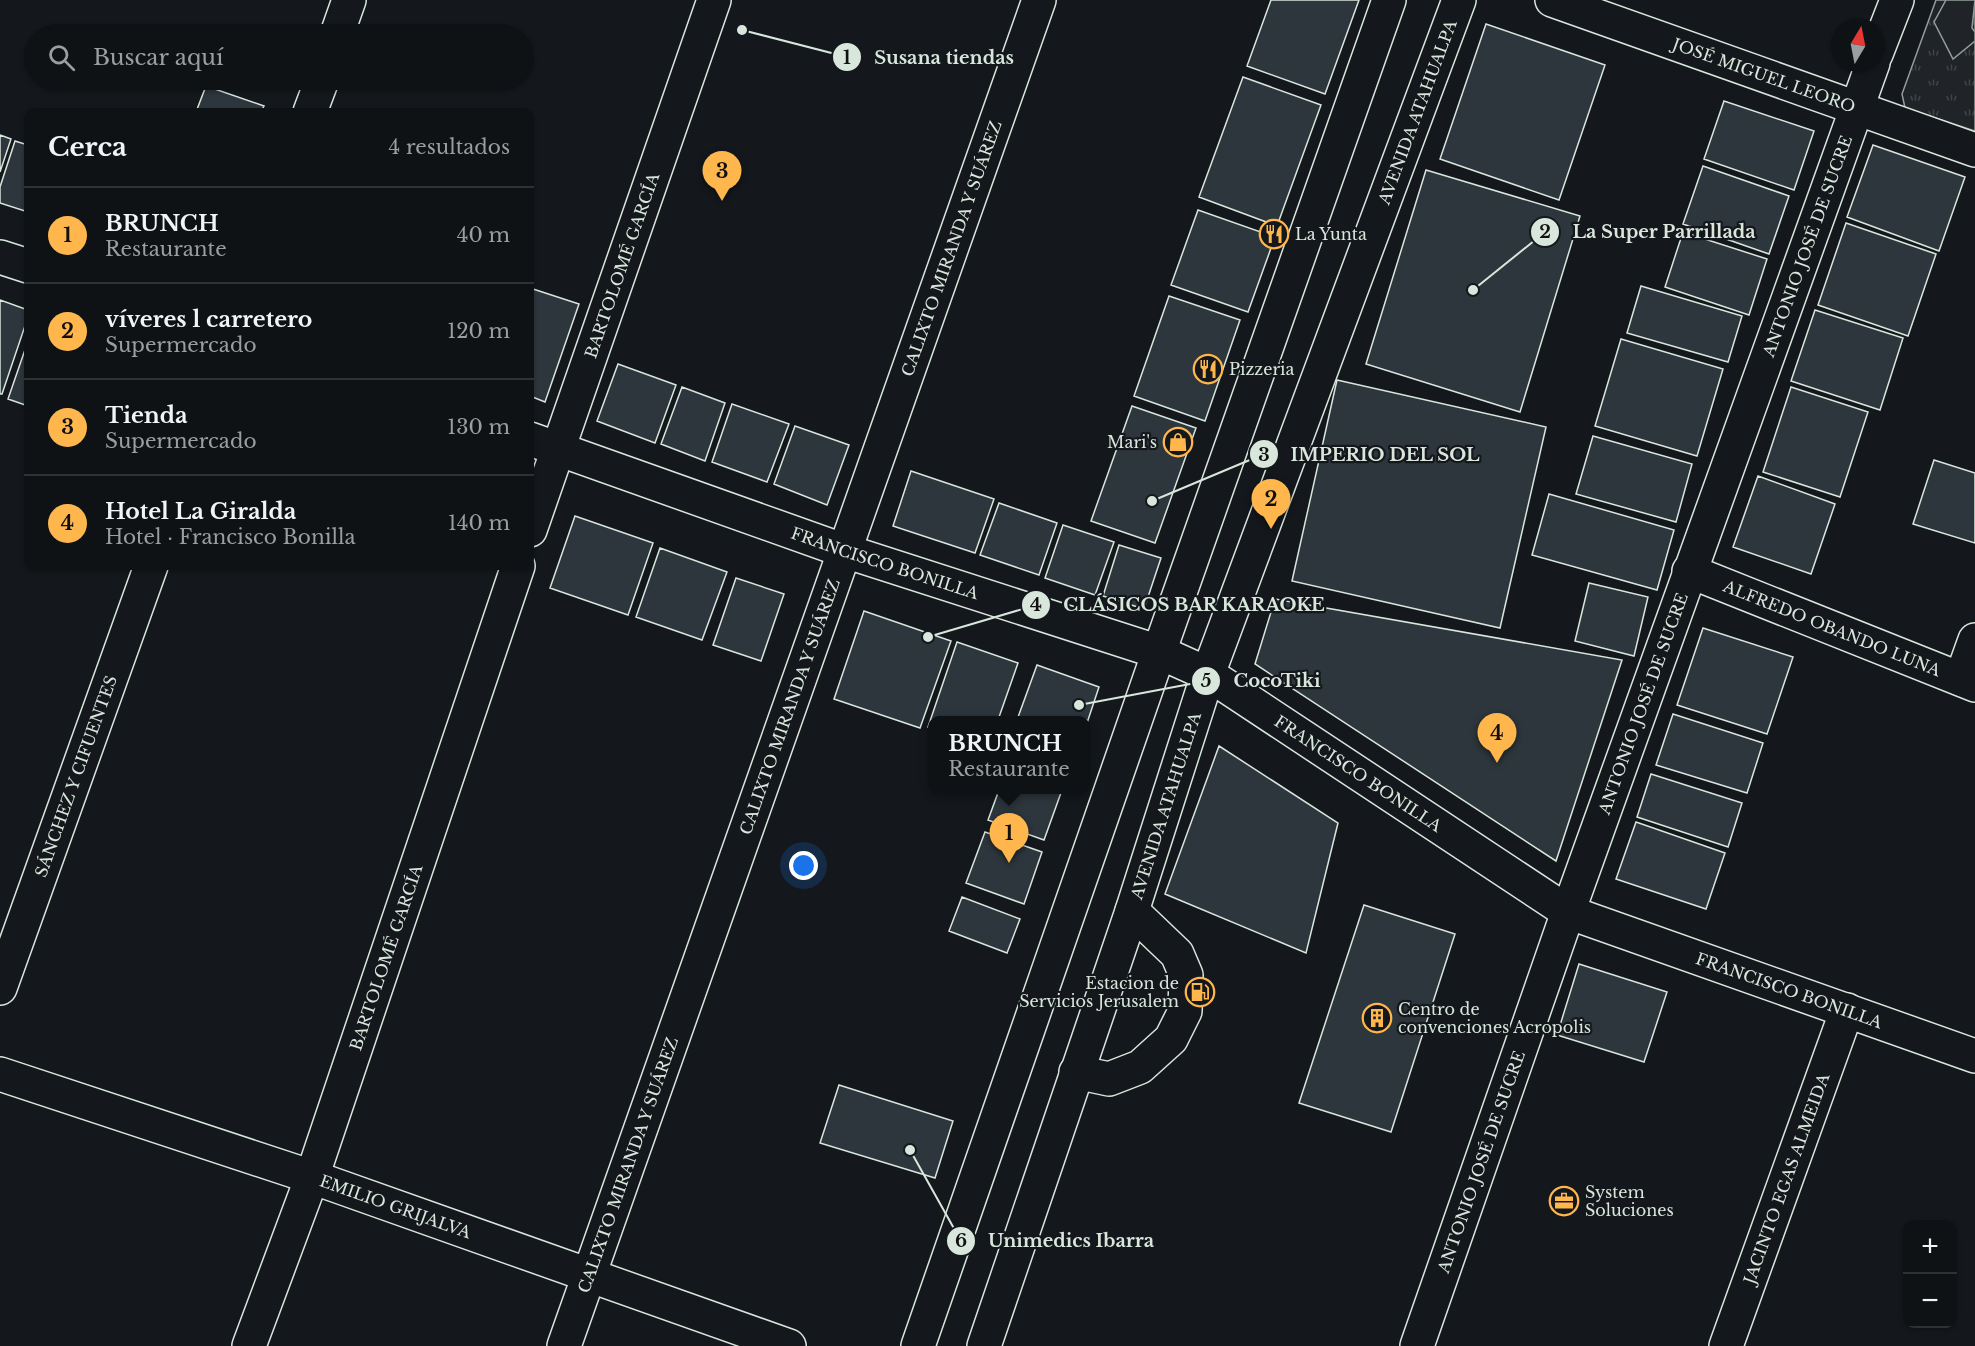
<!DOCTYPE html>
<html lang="es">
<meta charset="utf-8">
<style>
:root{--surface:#0f1215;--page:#181b1e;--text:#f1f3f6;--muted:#9b9ea0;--line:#2f3234;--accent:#ffb74d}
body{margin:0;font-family:"Libre Baskerville",serif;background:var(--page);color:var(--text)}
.controls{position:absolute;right:18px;bottom:18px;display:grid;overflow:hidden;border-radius:12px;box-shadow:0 2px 4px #0004}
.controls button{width:54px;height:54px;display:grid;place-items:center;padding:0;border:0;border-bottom:2px solid var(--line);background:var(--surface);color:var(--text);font:30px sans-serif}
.compass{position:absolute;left:1831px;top:18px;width:54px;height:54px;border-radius:50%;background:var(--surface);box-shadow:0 2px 4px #0004;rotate:10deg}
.you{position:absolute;left:804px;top:866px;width:21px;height:21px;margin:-15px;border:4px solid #fff;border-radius:50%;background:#1a73e8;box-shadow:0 0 0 9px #1a73e833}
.badge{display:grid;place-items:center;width:39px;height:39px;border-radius:50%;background:var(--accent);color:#111;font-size:20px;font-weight:700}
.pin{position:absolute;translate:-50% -50px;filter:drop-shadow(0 2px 3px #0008)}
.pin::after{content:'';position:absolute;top:32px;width:21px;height:18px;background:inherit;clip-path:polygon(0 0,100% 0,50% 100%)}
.popup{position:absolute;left:928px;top:716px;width:162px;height:78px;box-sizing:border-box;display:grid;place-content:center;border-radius:12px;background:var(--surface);filter:drop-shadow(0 2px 4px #0005);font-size:20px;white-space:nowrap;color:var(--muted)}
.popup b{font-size:22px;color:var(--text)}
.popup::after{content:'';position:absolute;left:50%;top:100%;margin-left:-12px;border:12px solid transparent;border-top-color:var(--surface)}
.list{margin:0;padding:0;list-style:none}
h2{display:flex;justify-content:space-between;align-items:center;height:78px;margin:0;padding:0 24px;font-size:26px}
h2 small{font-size:20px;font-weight:400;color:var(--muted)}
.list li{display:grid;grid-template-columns:39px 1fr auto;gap:18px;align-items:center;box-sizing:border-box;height:96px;padding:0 24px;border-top:2px solid var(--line)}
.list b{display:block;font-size:22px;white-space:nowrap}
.list p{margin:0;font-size:20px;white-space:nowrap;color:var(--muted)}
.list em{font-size:20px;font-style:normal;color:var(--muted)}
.icon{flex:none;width:33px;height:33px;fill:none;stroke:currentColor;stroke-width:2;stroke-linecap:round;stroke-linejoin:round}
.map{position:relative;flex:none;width:1975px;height:1346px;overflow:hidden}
.search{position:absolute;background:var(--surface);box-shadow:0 2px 4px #0004;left:24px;top:24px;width:510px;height:66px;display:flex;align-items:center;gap:15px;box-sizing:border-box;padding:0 21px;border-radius:33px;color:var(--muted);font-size:22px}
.panel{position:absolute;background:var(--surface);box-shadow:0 2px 4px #0004;left:24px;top:108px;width:510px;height:462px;border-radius:12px}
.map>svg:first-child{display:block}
.park{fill:url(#park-tufts);stroke:#939e99;stroke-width:1.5}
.pitch{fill:#202428;stroke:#939e99;stroke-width:1.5}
.building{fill:#2c363c;stroke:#d8e6dc;stroke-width:1.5}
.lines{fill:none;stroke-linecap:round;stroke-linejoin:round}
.minor-casing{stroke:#d8e6dc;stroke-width:36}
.major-casing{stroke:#d8e6dc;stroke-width:36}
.minor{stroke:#14181c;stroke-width:33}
.major{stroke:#14181c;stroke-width:33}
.labels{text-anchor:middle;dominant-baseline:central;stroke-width:4.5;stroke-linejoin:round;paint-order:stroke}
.street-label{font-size:16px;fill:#d8e6dc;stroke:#14181c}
.poi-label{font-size:16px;fill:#d8e6dc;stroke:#14181c;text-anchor:start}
.leader{fill:none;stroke:#d8e6dc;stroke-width:2}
.callout-dot{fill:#d8e6dc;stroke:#14181c;stroke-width:2}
.mark-label{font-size:18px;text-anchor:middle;font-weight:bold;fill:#111}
.callout-label{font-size:18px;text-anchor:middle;font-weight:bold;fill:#d8e6dc;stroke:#14181c;stroke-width:4.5;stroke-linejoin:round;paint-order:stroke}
</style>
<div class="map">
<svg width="1975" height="1346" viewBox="0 0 1975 1346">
<defs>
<pattern id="park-tufts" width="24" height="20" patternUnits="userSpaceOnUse" patternTransform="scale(1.5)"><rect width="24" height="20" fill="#202428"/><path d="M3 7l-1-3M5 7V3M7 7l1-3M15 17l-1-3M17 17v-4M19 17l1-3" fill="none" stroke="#404447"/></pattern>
</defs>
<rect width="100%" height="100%" fill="#14181c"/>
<path class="park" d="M 1936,0 L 1975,0 L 1975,131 L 1905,108 L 1902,94 Z"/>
<path class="pitch" d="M 1946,0 L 1975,0 L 1972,28 L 1975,32 L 1975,41 L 1953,59 L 1934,22 Z"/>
<path class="building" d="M 1271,0 L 1359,0 L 1325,94 L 1247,66 Z
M 1486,24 L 1605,65 L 1559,200 L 1440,159 Z
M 1243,77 L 1321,105 L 1277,226 L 1199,197 Z
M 206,86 L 264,106 L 261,112 L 196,112 Z
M 1724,101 L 1814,131 L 1794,190 L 1704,159 Z
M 0,135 L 11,139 L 0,172 Z
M 15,141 L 28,145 L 28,212 L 0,203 L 0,187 Z
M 1873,145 L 1965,177 L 1939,251 L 1847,217 Z
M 1703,166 L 1789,196 L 1769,254 L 1683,224 Z
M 1426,170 L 1580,216 L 1520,412 L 1366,364 Z
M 1198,210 L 1275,237 L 1248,312 L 1171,285 Z
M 1846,223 L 1936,254 L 1908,336 L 1818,305 Z
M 1683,232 L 1767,259 L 1749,315 L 1665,287 Z
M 1641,286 L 1742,316 L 1728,362 L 1627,333 Z
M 530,288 L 579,304 L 545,402 L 530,396 Z
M 1169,296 L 1240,320 L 1205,421 L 1134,396 Z
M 0,300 L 28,310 L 28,317 L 2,394 L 0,394 Z
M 1815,310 L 1903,338 L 1880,410 L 1791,381 Z
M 1621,339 L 1723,369 L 1697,456 L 1595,426 Z
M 28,341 L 28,406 L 8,399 Z
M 618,364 L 676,385 L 655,443 L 597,421 Z
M 1337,380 L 1546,427 L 1500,628 L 1292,581 Z
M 682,387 L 725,403 L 705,461 L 661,444 Z
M 1791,387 L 1868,412 L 1840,497 L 1763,472 Z
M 732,404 L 789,424 L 767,482 L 712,462 Z
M 1132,406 L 1196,428 L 1155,543 L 1091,521 Z
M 795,426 L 849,445 L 827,505 L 774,484 Z
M 1593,436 L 1692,464 L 1676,522 L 1576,494 Z
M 1934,460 L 1975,473 L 1975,543 L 1913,524 Z
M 911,471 L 994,499 L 975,553 L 893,526 Z
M 1758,476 L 1835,504 L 1811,574 L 1733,547 Z
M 1549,494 L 1674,530 L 1657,590 L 1532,555 Z
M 999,503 L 1057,523 L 1039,575 L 980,555 Z
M 575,516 L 653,543 L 628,615 L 550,588 Z
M 1063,525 L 1114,542 L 1095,595 L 1045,578 Z
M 1119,545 L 1161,558 L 1144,609 L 1103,596 Z
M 660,548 L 727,572 L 702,640 L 636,617 Z
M 736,578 L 784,594 L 761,661 L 713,645 Z
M 1589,583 L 1648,597 L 1634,656 L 1575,641 Z
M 1275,599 L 1622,660 L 1556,861 L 1255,664 Z
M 864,611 L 951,641 L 920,728 L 834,699 Z
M 1703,628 L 1793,657 L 1767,734 L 1677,705 Z
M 957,642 L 1018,663 L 998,720 L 932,720 L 932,728 L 928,727 Z
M 1037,665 L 1099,687 L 1086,726 L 1086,720 L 1017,720 Z
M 1673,714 L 1763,743 L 1747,793 L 1656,765 Z
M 1219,746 L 1338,823 L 1306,953 L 1165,894 Z
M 1651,774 L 1742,803 L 1728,847 L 1637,817 Z
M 999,790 L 1062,790 L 1044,840 L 988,820 Z
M 1636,822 L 1725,853 L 1706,909 L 1616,879 Z
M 985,832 L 1042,852 L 1024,904 L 966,883 Z
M 962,897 L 1020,919 L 1007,953 L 949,931 Z
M 1364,905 L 1455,934 L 1391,1132 L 1299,1103 Z
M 1579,964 L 1667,992 L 1644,1062 L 1557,1035 Z
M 839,1085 L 953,1121 L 935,1178 L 820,1143 Z"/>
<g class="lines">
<g class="minor-casing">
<g id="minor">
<path id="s1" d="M 1552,0 L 1975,150"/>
<path d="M 337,34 L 349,0"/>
<path d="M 1876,54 L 1897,0"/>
<path d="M 310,112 L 322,80"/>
<path d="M 0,257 L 28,266"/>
<path id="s2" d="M 530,439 L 845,551 L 1159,652 L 1208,674 L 1568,912 L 1975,1056"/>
<path id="s3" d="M 530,530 L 714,0"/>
<path id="s4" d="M 1689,571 L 1975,685"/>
<path d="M 1961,679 L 1975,640"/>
<path id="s5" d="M 0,988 L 151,566"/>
<path d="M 1076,1072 L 1109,1079 L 1140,1067 L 1171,1039 L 1185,1011 L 1186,975 L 1177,954 L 1132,911"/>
<path id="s6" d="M 0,1074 L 312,1177 L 789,1346"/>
<path id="s7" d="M 249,1346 L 312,1177 L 518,566"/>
<path id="s8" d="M 564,1346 L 1039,0"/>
<path id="s9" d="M 1417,1346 L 1568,912 L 1873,63"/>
<path id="s10" d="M 1726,1346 L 1847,1010"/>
</g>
</g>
<g class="major-casing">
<g id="major">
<path d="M 918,1346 L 1159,652 L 1389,0"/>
<path id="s11" d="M 984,1346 L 1132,911 L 1208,674 L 1459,0"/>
</g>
</g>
<use href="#minor" class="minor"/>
<use href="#major" class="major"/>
</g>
<defs>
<g id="restaurant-ring" transform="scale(1.5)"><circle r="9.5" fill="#14181c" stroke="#ffb74d" stroke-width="1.5"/><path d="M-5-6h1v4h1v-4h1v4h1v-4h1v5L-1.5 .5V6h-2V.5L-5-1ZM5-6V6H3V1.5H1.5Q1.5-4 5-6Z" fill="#ffb74d"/></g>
<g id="shop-ring" transform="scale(1.5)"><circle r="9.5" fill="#14181c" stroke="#ffb74d" stroke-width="1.5"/><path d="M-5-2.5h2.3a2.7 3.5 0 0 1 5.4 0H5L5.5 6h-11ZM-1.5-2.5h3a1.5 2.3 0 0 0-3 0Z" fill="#ffb74d"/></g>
<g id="fuel-ring" transform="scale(1.5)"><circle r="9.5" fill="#14181c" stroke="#ffb74d" stroke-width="1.5"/><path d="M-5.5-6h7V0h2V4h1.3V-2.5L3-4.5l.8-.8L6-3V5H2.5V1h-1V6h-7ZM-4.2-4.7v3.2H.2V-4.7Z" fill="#ffb74d"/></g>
<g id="building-ring" transform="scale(1.5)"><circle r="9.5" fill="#14181c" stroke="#ffb74d" stroke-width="1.5"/><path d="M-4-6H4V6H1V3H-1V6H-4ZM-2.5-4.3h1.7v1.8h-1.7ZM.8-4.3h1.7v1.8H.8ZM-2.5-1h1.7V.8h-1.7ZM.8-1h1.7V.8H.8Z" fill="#ffb74d"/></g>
<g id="office-ring" transform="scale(1.5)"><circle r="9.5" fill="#14181c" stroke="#ffb74d" stroke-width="1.5"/><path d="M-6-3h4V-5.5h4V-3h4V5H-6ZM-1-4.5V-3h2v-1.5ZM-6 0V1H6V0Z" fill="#ffb74d"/></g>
</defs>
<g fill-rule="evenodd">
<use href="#restaurant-ring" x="1274" y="234"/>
<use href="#restaurant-ring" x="1208" y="369"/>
<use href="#shop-ring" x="1178" y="442"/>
<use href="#fuel-ring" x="1200" y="992"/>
<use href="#building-ring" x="1377" y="1018"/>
<use href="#office-ring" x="1564" y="1201"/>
</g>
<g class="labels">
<g class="street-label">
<text stroke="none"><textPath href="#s1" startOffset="225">JOSÉ MIGUEL LEORO</textPath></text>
<text stroke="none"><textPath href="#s11" startOffset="1308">AVENIDA ATAHUALPA</textPath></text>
<text stroke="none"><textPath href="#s9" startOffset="1167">ANTONIO JOSÉ DE SUCRE</textPath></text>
<text stroke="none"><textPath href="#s8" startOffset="1164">CALIXTO MIRANDA Y SUÁREZ</textPath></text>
<text stroke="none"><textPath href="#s3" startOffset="280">BARTOLOMÉ GARCÍA</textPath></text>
<text stroke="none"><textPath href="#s2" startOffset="376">FRANCISCO BONILLA</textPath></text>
<text stroke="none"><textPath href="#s4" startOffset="154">ALFREDO OBANDO LUNA</textPath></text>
<text stroke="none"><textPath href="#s9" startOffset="681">ANTONIO JOSÉ DE SUCRE</textPath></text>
<text stroke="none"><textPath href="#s8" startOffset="678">CALIXTO MIRANDA Y SUÁREZ</textPath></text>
<text stroke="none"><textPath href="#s2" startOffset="898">FRANCISCO BONILLA</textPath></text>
<text stroke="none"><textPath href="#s5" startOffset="225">SÁNCHEZ Y CIFUENTES</textPath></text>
<text stroke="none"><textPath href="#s11" startOffset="570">AVENIDA ATAHUALPA</textPath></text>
<text stroke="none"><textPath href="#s7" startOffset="412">BARTOLOMÉ GARCÍA</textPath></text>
<text stroke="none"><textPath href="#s2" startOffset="1384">FRANCISCO BONILLA</textPath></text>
<text stroke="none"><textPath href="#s9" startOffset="195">ANTONIO JOSÉ DE SUCRE</textPath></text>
<text stroke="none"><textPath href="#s8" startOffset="192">CALIXTO MIRANDA Y SUÁREZ</textPath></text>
<text stroke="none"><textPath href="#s10" startOffset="178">JACINTO EGAS ALMEIDA</textPath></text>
<text stroke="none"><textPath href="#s6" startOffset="417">EMILIO GRIJALVA</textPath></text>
</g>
<g class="poi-label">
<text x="1295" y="234">La Yunta</text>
<text x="1229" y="369">Pizzeria</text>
<text x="1157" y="442" text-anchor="end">Mari's</text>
<text x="1179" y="983" text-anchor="end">Estacion de<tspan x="1179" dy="18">Servicios Jerusalem</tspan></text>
<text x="1398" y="1009">Centro de<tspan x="1398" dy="18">convenciones Acropolis</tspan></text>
<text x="1585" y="1192">System<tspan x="1585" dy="18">Soluciones</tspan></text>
</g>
</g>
<path class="leader" d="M742 30L847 57M1473 290L1545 232M1152 501L1264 454M928 637L1036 605M1079 705L1206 681M910 1150L961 1241"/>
<g class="callout-dot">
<circle cx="742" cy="30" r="6"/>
<circle cx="1473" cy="290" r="6"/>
<circle cx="1152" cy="501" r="6"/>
<circle cx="928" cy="637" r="6"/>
<circle cx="1079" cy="705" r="6"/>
<circle cx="910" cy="1150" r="6"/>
<circle cx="847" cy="57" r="15"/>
<circle cx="1545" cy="232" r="15"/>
<circle cx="1264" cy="454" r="15"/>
<circle cx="1036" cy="605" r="15"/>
<circle cx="1206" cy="681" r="15"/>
<circle cx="961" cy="1241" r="15"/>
</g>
<g class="mark-label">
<text x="847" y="64">1</text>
<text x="1545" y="238">2</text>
<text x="1264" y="461">3</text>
<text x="1036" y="611">4</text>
<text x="1206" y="687">5</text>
<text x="961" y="1247">6</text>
</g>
<g class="callout-label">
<text x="944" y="64">Susana tiendas</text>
<text x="1664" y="238">La Super Parrillada</text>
<text x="1385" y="461">IMPERIO DEL SOL</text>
<text x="1194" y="611">CLÁSICOS BAR KARAOKE</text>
<text x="1277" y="687">CocoTiki</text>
<text x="1071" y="1247">Unimedics Ibarra</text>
</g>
</svg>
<div class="controls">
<button>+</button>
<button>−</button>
</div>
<svg class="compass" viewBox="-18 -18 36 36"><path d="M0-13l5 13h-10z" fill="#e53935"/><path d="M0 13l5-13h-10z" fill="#9b9ea0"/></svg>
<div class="you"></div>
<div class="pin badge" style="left:1009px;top:863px">1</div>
<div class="popup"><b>BRUNCH</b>Restaurante</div>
<div class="pin badge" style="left:1271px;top:529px">2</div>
<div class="pin badge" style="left:722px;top:201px">3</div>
<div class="pin badge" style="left:1497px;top:763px">4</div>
<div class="search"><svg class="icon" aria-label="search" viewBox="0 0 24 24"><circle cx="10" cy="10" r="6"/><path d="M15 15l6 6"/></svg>Buscar aquí</div>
<section class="panel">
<h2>Cerca<small>4 resultados</small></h2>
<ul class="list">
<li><span class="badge">1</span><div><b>BRUNCH</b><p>Restaurante</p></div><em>40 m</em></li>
<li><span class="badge">2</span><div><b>víveres l carretero</b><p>Supermercado</p></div><em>120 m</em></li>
<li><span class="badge">3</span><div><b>Tienda</b><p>Supermercado</p></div><em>130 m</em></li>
<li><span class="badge">4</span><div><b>Hotel La Giralda</b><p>Hotel · Francisco Bonilla</p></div><em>140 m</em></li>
</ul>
</section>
</div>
